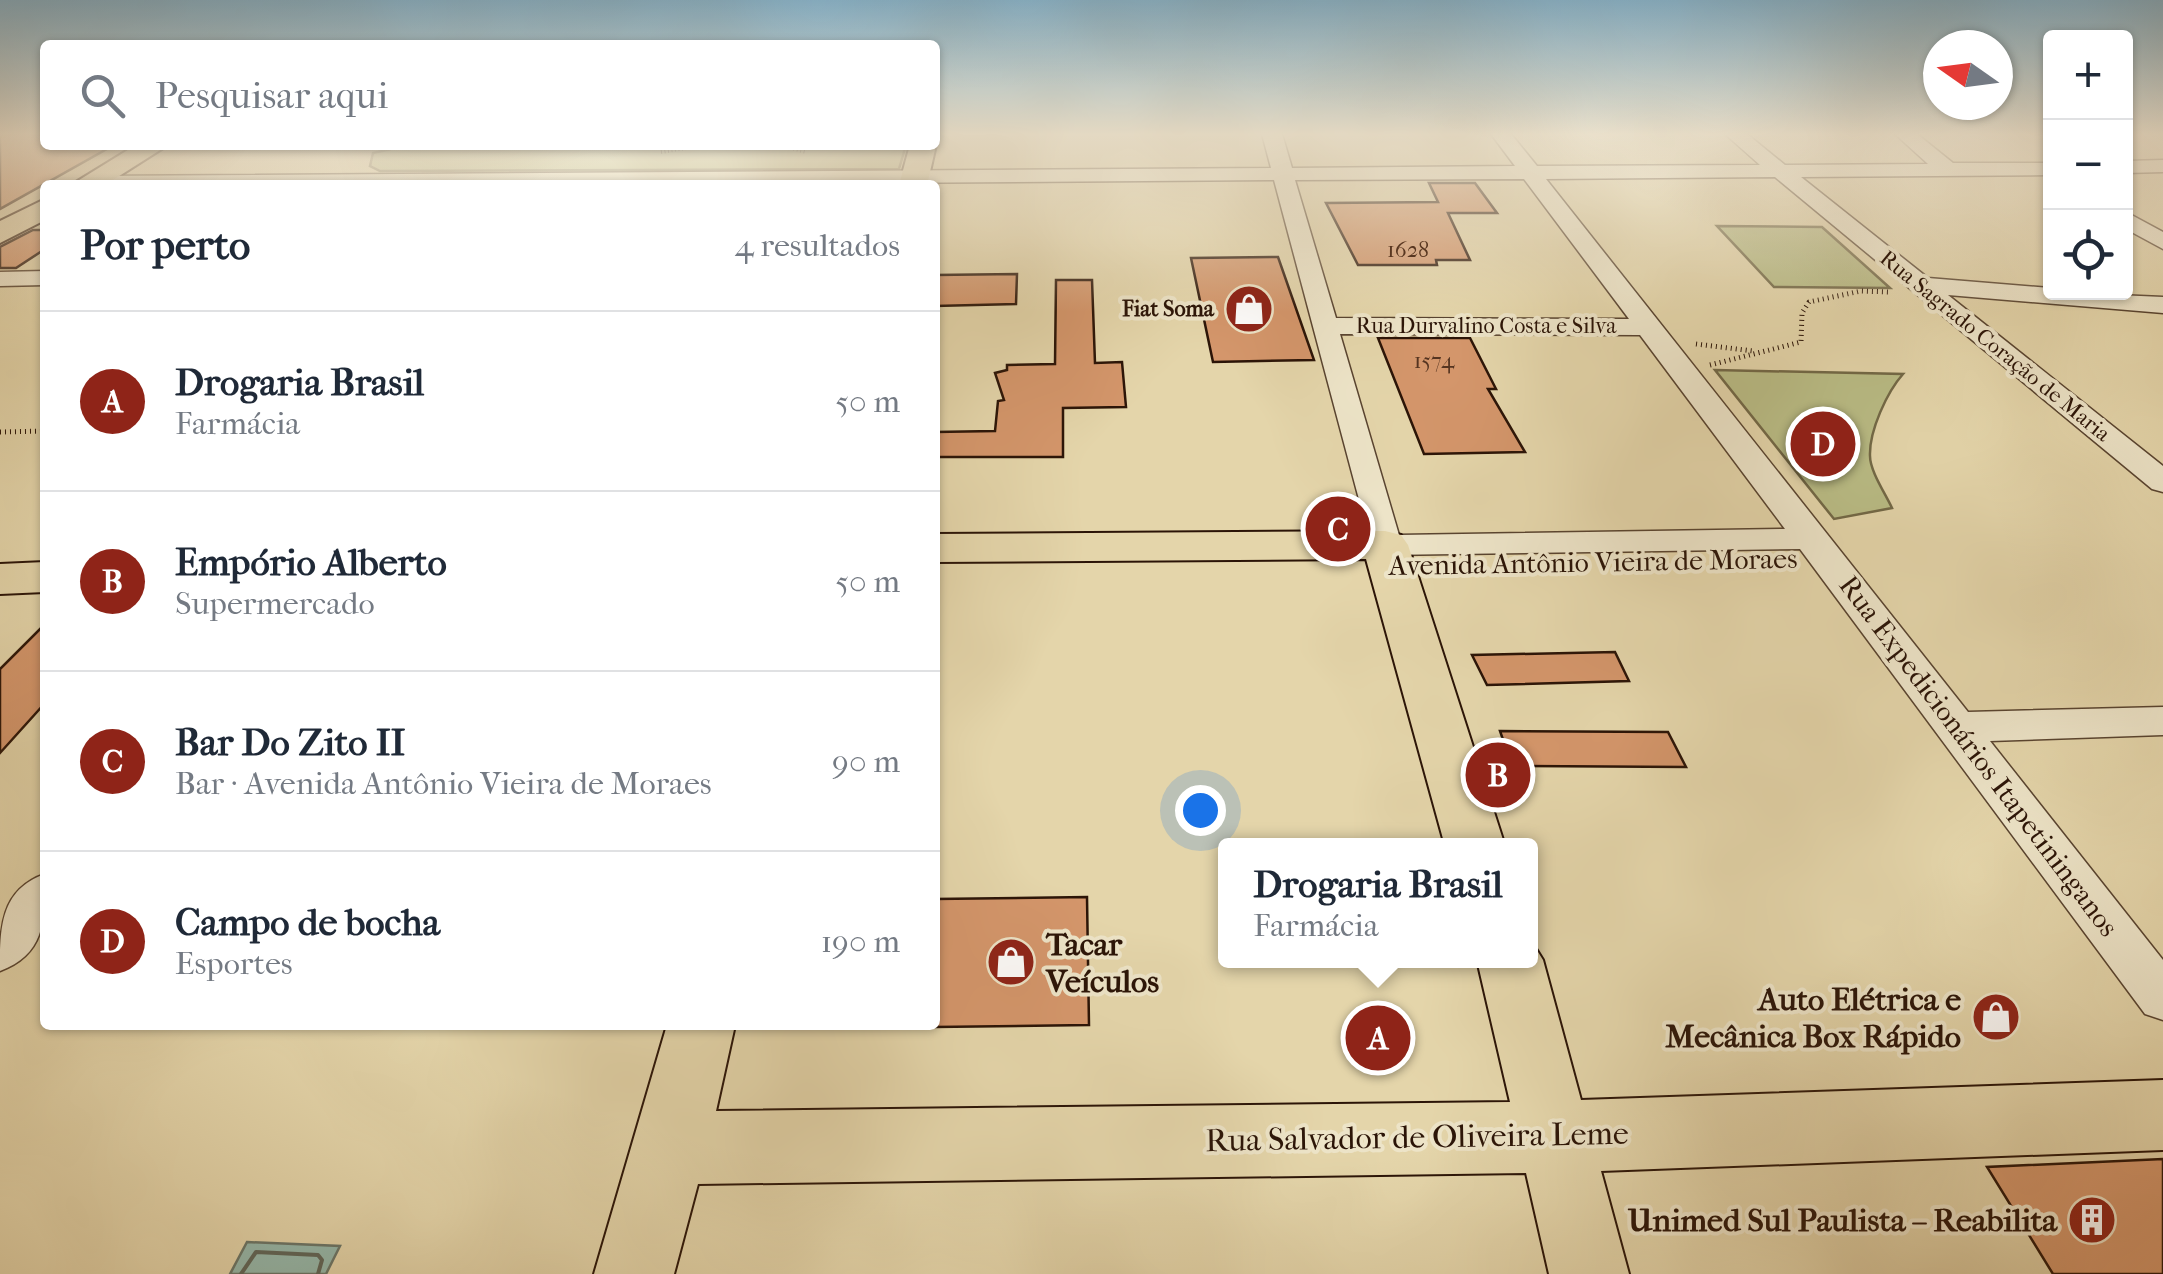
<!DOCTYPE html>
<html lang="pt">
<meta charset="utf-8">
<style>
:root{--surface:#fff;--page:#f2f2f3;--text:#1f2937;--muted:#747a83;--line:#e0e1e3;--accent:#8f2418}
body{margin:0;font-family:"IM FELL French Canon",serif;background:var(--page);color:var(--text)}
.controls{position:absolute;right:30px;top:30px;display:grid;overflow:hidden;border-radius:10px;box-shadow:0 2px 8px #0004}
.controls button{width:90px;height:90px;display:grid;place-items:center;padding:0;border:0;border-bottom:2px solid var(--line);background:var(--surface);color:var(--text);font:50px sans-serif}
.compass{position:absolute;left:1923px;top:30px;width:90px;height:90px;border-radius:50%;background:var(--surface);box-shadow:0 2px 8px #0004;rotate:284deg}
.you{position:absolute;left:1200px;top:810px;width:35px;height:35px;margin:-25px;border:8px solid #fff;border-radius:50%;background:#1a73e8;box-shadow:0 0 0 15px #1a73e833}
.badge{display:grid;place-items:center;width:65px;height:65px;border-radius:50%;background:var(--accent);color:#fff;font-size:32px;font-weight:700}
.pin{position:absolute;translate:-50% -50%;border:5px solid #fff;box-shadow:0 2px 10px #0006}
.popup{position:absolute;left:1218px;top:838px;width:320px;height:130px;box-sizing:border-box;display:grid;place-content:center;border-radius:10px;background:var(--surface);filter:drop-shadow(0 2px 8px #0005);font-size:32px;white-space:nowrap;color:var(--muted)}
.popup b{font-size:38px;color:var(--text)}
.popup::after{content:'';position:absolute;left:50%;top:100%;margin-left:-20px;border:20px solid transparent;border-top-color:var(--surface)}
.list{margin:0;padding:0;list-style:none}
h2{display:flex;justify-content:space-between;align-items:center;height:130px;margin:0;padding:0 40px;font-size:42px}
h2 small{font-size:32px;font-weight:400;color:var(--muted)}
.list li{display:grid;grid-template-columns:65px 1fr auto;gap:30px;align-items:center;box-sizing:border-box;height:180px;padding:0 40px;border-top:2px solid var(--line)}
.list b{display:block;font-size:38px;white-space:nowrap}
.list p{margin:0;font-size:32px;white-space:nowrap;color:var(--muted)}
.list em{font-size:32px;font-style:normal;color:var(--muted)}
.icon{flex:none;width:55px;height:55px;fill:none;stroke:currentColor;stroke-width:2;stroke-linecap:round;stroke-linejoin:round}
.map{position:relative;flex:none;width:2163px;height:1274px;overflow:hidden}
.search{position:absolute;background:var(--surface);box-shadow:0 2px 8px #0004;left:40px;top:40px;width:900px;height:110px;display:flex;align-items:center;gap:25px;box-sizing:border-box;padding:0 35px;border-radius:10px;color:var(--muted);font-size:38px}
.panel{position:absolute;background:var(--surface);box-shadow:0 2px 8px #0004;left:40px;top:180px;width:900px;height:850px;border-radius:10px}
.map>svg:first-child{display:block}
.green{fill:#b9bc85;stroke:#726846;stroke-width:2.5}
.water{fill:#95b8ab;stroke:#6b7669;stroke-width:2.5}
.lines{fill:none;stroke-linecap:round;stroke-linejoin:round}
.shore{stroke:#606659;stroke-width:4}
.building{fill:#d4966b;stroke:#2b1407;stroke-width:2.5}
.minor-casing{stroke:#594430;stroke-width:3}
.major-casing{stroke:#2b1407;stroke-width:4}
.path-far1{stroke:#2b1407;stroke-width:4;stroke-dasharray:1 2.5;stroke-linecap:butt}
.path{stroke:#2b1407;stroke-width:5;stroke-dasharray:1 4;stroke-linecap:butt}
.minor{fill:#ede4c8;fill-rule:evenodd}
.major{fill:#e4d5aa;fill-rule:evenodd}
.labels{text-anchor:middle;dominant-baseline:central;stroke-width:8;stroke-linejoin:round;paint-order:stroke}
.number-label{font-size:22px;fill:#553420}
.far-poi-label{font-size:22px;font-weight:bold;fill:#2b1407;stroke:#ede4c8;text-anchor:end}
.far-street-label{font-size:22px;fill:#2b1407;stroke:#ede4c8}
.street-label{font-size:28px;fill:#2b1407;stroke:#ede4c8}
.near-poi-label{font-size:32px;font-weight:bold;fill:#2b1407;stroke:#ede4c8;text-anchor:end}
.near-street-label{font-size:32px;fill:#2b1407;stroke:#ede4c8}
</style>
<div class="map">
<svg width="2163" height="1274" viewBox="0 0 2163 1274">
<rect width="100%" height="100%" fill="#e4d5aa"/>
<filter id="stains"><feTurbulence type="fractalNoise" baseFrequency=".002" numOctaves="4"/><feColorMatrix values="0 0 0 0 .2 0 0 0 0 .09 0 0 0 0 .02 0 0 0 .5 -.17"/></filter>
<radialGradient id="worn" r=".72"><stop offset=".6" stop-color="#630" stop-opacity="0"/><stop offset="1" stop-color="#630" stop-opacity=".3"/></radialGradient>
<path class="green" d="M 409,145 L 906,145 L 899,169 L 380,171 L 370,166 L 373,153 Z
M 1717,226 L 1822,227 L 1890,288 L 1774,287 Z
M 1715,370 L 1903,374 C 1887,392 1869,431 1870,456 C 1870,471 1885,493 1892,508 L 1834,519 Z"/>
<path class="water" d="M 247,1242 L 340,1246 L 326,1274 L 230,1274 Z"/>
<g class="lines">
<path class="shore" d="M 241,1274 L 256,1252 L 318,1255 L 322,1260 L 318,1274"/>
</g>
<path class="building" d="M 0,134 L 45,134 L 45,145 L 114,145 L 0,209 Z
M 1429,183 L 1475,183 L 1497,213 L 1448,213 L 1470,260 L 1436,260 L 1437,265 L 1358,265 L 1326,203 L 1438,202 Z
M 33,230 L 45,230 L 45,249 L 16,268 L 0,268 L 0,247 Z
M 1278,257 L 1314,360 L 1213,362 L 1191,258 Z
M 1017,274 L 1016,304 L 935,306 L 935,275 Z
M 1056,280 L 1092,280 L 1095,363 L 1122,362 L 1126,407 L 1063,408 L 1063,457 L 935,457 L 935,432 L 995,431 L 998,401 L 1004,400 L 995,373 L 1007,370 L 1007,365 L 1055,364 Z
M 1378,338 L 1470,338 L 1496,389 L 1488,389 L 1525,452 L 1424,454 Z
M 45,624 L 45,703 L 0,753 L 0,669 Z
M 1615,652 L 1629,681 L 1487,685 L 1472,655 Z
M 1500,731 L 1668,732 L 1686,767 L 1512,766 Z
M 1087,897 L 1089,1025 L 935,1027 L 935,899 Z
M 2163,1159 L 2163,1274 L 2053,1274 L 1987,1167 Z"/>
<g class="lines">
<g class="minor-casing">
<path id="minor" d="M 1262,134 L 1282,134 L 1292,168 L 1515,166 L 1491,134 L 1511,134 L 1537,166 L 1760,165 L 1725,134 L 1747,134 L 1785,165 L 1928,164 L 1895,134 L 1917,134 L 1953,163 L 2050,163 L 2050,175 L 1801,177 L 1928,278 L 2050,288 L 2050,292 L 2163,297 L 2163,313 L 1948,295 L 2163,466 L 2163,492 L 2152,489 L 1775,177 L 1546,179 L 1968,712 L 2163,707 L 2163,735 L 1990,741 L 2163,960 L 2163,1020 L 2145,1014 L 1800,549 L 1385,555 L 1373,552 L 1274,180 L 592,185 L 79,182 L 90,176 L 1271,168 ZM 1524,179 L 1629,319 L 1336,318 L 1295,180 ZM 1340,334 L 1640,335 L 1785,529 L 1399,535 Z
M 2163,160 L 2163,172 L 2126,173 L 2126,161 Z
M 2126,212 L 2163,232 L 2163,249 L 2126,229 Z
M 45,271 L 45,285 L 0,286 L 0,272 Z
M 45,874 C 45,916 47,954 0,971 C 0,928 0,890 45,874 Z"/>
</g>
<g class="major-casing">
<path id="major" d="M 935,143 L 936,145 L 927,185 L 899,185 L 910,145 Z
M 136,145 L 168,145 L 105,185 L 71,185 Z
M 45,199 L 45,220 L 0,243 L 0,221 Z
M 1385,531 L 1401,535 L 1408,545 L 1505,846 L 1445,846 L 1366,559 L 935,562 L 935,534 Z
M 45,562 L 45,592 L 0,594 L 0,564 Z
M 1530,939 L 1543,960 L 1581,1100 L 2163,1080 L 2163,1150 L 1601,1171 L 1629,1274 L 1549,1274 L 1526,1173 L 698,1184 L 674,1274 L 594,1274 L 667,1025 L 735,1025 L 716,1111 L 1510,1102 L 1477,960 L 1530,960 Z"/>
</g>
<path class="path-far1" d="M 728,145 L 775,145
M 780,145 L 806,152
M 661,152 L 705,145"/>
<path class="path" d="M 1696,344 L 1753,351
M 1710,365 L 1801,342 L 1802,313 L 1809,302 L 1861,291 L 1889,292
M 0,432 L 45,431"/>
<use href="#minor" class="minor"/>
<use href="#major" class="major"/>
</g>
<linearGradient id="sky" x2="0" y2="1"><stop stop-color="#87b6d0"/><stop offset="0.43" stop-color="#f3ecd9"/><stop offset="1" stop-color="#f3ecd9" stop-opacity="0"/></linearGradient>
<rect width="2163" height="312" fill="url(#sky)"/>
<defs>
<g id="shop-disc" transform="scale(2.5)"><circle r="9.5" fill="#8f2418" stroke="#ede4c8"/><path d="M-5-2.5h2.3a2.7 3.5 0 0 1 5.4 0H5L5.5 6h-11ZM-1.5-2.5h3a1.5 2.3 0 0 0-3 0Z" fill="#fff"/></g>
<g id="building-disc" transform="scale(2.5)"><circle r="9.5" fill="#8f2418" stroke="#ede4c8"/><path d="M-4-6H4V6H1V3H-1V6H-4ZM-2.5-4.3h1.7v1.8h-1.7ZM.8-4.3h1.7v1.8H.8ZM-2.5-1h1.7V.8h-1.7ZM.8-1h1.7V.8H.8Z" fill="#fff"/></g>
</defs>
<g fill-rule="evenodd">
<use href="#shop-disc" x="1249" y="309"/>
<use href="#shop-disc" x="1011" y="962"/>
<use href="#shop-disc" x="1996" y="1017"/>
<use href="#building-disc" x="2092" y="1220"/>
</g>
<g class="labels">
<g class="number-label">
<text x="1408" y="250">1628</text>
<text x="1434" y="361">1574</text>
</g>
<g class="far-poi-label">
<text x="1214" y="309">Fiat Soma</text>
</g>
<g class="far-street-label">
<text x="1486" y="326">Rua Durvalino Costa e Silva</text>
<text transform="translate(1995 346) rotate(39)">Rua Sagrado Coração de Maria</text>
</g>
<g class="street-label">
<text transform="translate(1593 562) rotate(-1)">Avenida Antônio Vieira de Moraes</text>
<text transform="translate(1979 756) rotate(53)">Rua Expedicionários Itapetininganos</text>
</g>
<g class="near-poi-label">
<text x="1046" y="944" text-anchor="start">Tacar<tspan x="1046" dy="37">Veículos</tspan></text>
<text x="1961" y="999">Auto Elétrica e<tspan x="1961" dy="37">Mecânica Box Rápido</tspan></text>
<text x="2057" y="1220">Unimed Sul Paulista – Reabilita</text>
</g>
<g class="near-street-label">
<text transform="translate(1417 1137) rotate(-1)">Rua Salvador de Oliveira Leme</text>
</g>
</g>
<rect width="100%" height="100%" filter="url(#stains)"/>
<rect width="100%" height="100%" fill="url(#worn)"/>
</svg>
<div class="controls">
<button>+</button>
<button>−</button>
<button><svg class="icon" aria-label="locate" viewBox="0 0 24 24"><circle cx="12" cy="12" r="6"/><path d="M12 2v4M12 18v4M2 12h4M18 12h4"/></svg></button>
</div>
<svg class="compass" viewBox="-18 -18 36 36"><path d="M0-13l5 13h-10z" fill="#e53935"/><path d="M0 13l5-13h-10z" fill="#747a83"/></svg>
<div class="you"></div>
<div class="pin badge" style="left:1378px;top:1038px">A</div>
<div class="popup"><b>Drogaria Brasil</b>Farmácia</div>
<div class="pin badge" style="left:1498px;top:775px">B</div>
<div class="pin badge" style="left:1338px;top:529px">C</div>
<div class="pin badge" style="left:1823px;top:444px">D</div>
<div class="search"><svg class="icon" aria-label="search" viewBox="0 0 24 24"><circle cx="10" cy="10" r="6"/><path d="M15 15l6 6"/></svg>Pesquisar aqui</div>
<section class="panel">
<h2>Por perto<small>4 resultados</small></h2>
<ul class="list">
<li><span class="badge">A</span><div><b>Drogaria Brasil</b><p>Farmácia</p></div><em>50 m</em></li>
<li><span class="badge">B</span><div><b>Empório Alberto</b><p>Supermercado</p></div><em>50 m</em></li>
<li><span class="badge">C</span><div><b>Bar Do Zito II</b><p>Bar · Avenida Antônio Vieira de Moraes</p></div><em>90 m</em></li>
<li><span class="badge">D</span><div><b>Campo de bocha</b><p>Esportes</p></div><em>190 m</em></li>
</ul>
</section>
</div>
